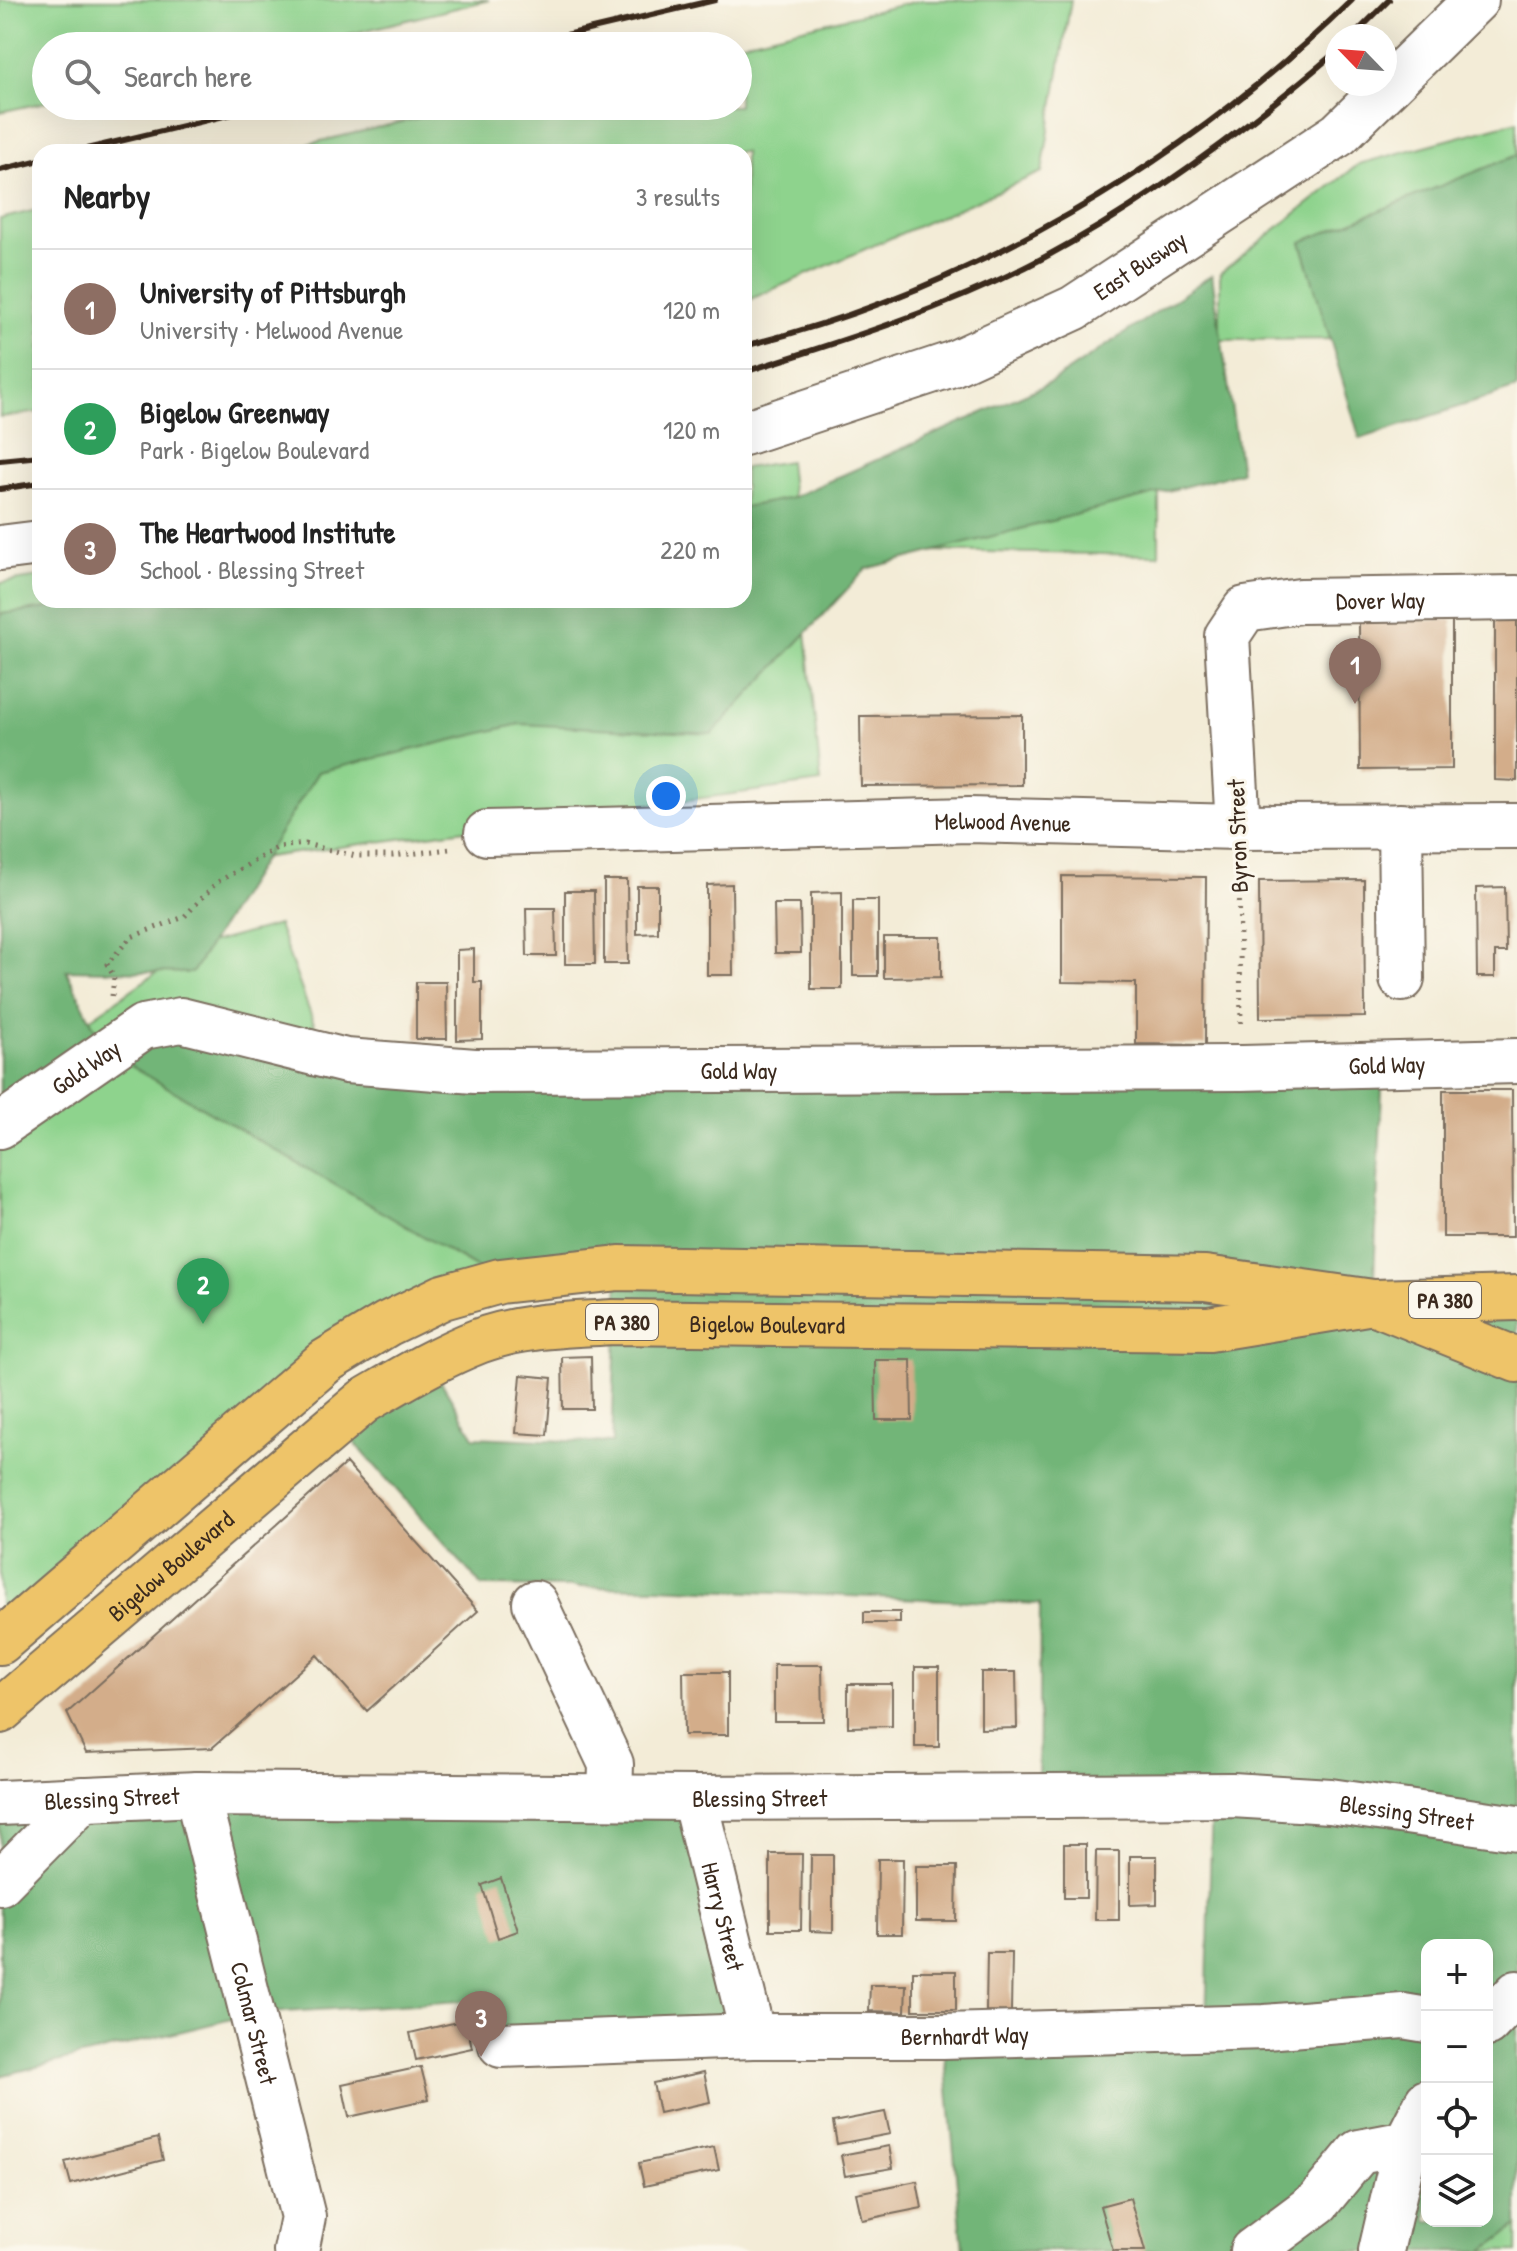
<!DOCTYPE html>
<meta charset="utf-8">
<style>
:root{--surface:#fff;--page:#f2f2f2;--text:#222;--muted:#767676;--line:#e0e0e0;--accent:#0b8043}
body{margin:0;font-family:"Patrick Hand",sans-serif;background:var(--page);color:var(--text)}
.controls{position:absolute;right:24px;bottom:24px;display:grid;overflow:hidden;border-radius:16px;box-shadow:0 8px 32px #0002}
.controls button{width:72px;height:72px;display:grid;place-items:center;padding:0;border:0;border-bottom:2px solid var(--line);background:var(--surface);color:var(--text);font:40px sans-serif}
.compass{position:absolute;left:1325px;top:24px;width:72px;height:72px;border-radius:50%;background:var(--surface);box-shadow:0 8px 32px #0002;rotate:295deg}
.you{position:absolute;left:666px;top:796px;width:28px;height:28px;margin:-20px;border:6px solid #fff;border-radius:50%;background:#1a73e8;box-shadow:0 0 0 12px #1a73e833}
.badge{display:grid;place-items:center;width:52px;height:52px;border-radius:50%;background:var(--accent);color:#fff;font-size:26px;font-weight:700}
.pin{position:absolute;translate:-50% -66px;filter:drop-shadow(0 2px 4px #0008)}
.pin::after{content:'';position:absolute;top:42px;width:28px;height:24px;background:inherit;clip-path:polygon(0 0,100% 0,50% 100%)}
.list{margin:0;padding:0;list-style:none}
h2{display:flex;justify-content:space-between;align-items:center;height:104px;margin:0;padding:0 32px;font-size:34px}
h2 small{font-size:26px;font-weight:400;color:var(--muted)}
.list li{display:grid;grid-template-columns:52px 1fr auto;gap:24px;align-items:center;box-sizing:border-box;height:120px;padding:0 32px;border-top:2px solid var(--line)}
.list b{display:block;font-size:30px;white-space:nowrap}
.list p{margin:0;font-size:26px;white-space:nowrap;color:var(--muted)}
.list em{font-size:26px;font-style:normal;color:var(--muted)}
.icon{flex:none;width:44px;height:44px;fill:none;stroke:currentColor;stroke-width:2;stroke-linecap:round;stroke-linejoin:round}
.map{position:relative;flex:none;width:1517px;height:2251px;overflow:hidden}
.search{position:absolute;background:var(--surface);box-shadow:0 8px 32px #0002;left:32px;top:32px;width:720px;height:88px;display:flex;align-items:center;gap:20px;box-sizing:border-box;padding:0 28px;border-radius:44px;color:var(--muted);font-size:30px}
.panel{position:absolute;background:var(--surface);box-shadow:0 8px 32px #0002;left:32px;top:144px;width:720px;height:464px;border-radius:24px}
.map>svg:first-child{display:block}
.green{fill:#8ed38d;stroke:#647e56;stroke-width:2}
.forest{fill:#72b578;stroke:#56704b;stroke-width:2;fill-rule:evenodd}
.building{fill:#d3ad8a}
.lines{fill:none;stroke-linecap:round;stroke-linejoin:round}
.minor-casing{stroke:#7b6e5f;stroke-width:48}
.major-casing{stroke:#7b6e5f;stroke-width:48}
.path{stroke:#7b6e5f;stroke-width:5;stroke-dasharray:2 6;stroke-linecap:butt}
.minor{stroke:#fff;stroke-width:44}
.major{stroke:#eec469;stroke-width:44}
.rail{stroke:#3b2a1e;stroke-width:6}
.labels{text-anchor:middle;dominant-baseline:central;stroke-width:6;stroke-linejoin:round;paint-order:stroke}
.shield{fill:#fbf7ec;stroke:#75685c;stroke-width:2}
.shield-label{font-size:22px;font-weight:bold;fill:#3b2a1e}
.street-label{font-size:24px;fill:#3b2a1e;stroke:#fbf7ec}
</style>
<div class="map">
<svg width="1517" height="2251" viewBox="0 0 1517 2251">
<rect width="100%" height="100%" fill="#fbf7ec"/>
<filter id="ink" filterUnits="userSpaceOnUse"><feTurbulence type="fractalNoise" baseFrequency=".0125" numOctaves="2"/><feDisplacementMap in="SourceGraphic" scale="16" xChannelSelector="R" yChannelSelector="G"/><feConvolveMatrix kernelMatrix="1 2 1 2 8 2 1 2 1" color-interpolation-filters="sRGB"/></filter>
<filter id="wash" filterUnits="userSpaceOnUse"><feTurbulence type="fractalNoise" baseFrequency=".006" numOctaves="4" result="noise"/><feDisplacementMap in="SourceGraphic" scale="32" xChannelSelector="R" yChannelSelector="G"/><feGaussianBlur stdDeviation="1.8" result="paint"/><feColorMatrix in="noise" values="0 0 0 0 0 0 0 0 0 0 0 0 0 0 0 0 0 1.4 0 .05"/><feComposite in="paint" operator="in"/></filter>
<g filter="url(#wash)">
<rect width="100%" height="100%" fill="#f3ecd7"/>
<path class="green" d="M 0,0 L 489,0 L 301,46 L 46,46 L 46,102 L 0,112 Z
M 922,0 L 1071,0 L 1042,172 L 744,302 L 744,152 L 274,152 L 470,106 L 738,106 L 738,46 L 726,46 Z
M 1517,121 L 1517,338 L 1220,340 L 1220,273 L 1359,164 Z
M 40,209 L 40,412 L 0,417 L 0,219 Z
M 1159,394 L 1159,555 L 872,550 Z
M 789,461 L 821,782 L 0,893 L 0,583 L 40,577 L 40,600 L 744,600 L 744,468 Z
M 278,925 L 324,1051 L 444,1249 L 500,1281 L 443,1297 L 0,1634 L 0,1081 L 192,948 Z
M 1517,2226 L 1517,2251 L 1483,2251 Z"/>
<path class="forest" d="M 1517,155 L 1517,388 L 1360,439 L 1301,242 Z
M 1212,275 L 1241,472 L 866,569 L 712,734 L 520,724 L 318,772 L 192,973 L 66,970 L 105,1050 L 143,1027 L 346,1061 L 1383,1065 L 1373,1302 L 1517,1298 L 1517,2226 L 1483,2251 L 950,2251 L 963,2250 L 943,2036 L 1206,2028 L 1212,1796 L 1038,1798 L 1040,1604 L 656,1588 L 482,1586 L 337,1423 L 430,1363 L 474,1437 L 612,1443 L 618,1268 L 500,1281 L 105,1051 L 0,1126 L 0,614 L 113,600 L 744,600 L 744,507 L 791,498 L 1050,383 ZM 1427,1945 L 1487,1945 L 1487,2221 L 1427,2221 Z
M 694,1798 L 753,2036 L 501,2045 L 478,2000 L 252,2014 L 0,2076 L 0,1805 Z"/>
<g id="blocks">
<path class="building" d="M 1495,615 L 1517,615 L 1517,781 L 1495,780 Z
M 1359,620 L 1452,620 L 1452,769 L 1360,770 Z
M 1022,715 L 1022,785 L 861,786 L 860,716 Z
M 1062,876 L 1206,877 L 1205,1045 L 1136,1044 L 1136,983 L 1062,982 Z
M 604,880 L 627,880 L 628,964 L 604,964 Z
M 1364,880 L 1365,1017 L 1260,1018 L 1259,881 Z
M 732,884 L 733,975 L 707,975 L 707,885 Z
M 637,886 L 658,886 L 658,933 L 637,934 Z
M 1505,887 L 1506,952 L 1495,952 L 1495,977 L 1477,977 L 1476,888 Z
M 565,891 L 594,891 L 595,964 L 565,964 Z
M 842,892 L 842,989 L 811,989 L 811,893 Z
M 853,900 L 878,900 L 878,976 L 853,976 Z
M 774,904 L 800,904 L 801,953 L 775,953 Z
M 526,908 L 555,908 L 556,956 L 527,956 Z
M 884,937 L 941,937 L 941,977 L 884,978 Z
M 474,949 L 474,982 L 482,982 L 482,1039 L 457,1040 L 457,950 Z
M 416,982 L 446,982 L 447,1039 L 416,1039 Z
M 1443,1090 L 1512,1090 L 1513,1237 L 1443,1237 Z
M 591,1356 L 592,1409 L 563,1409 L 562,1357 Z
M 875,1360 L 911,1360 L 912,1420 L 876,1420 Z
M 521,1375 L 552,1378 L 547,1435 L 516,1433 Z
M 346,1463 L 478,1611 L 367,1711 L 317,1655 L 212,1748 L 86,1753 L 67,1713 Z
M 864,1612 L 900,1612 L 900,1623 L 864,1623 Z
M 774,1665 L 822,1665 L 823,1721 L 774,1721 Z
M 915,1667 L 939,1667 L 939,1747 L 915,1747 Z
M 683,1672 L 728,1672 L 728,1735 L 684,1735 Z
M 981,1672 L 1016,1672 L 1017,1728 L 981,1729 Z
M 848,1684 L 892,1684 L 892,1726 L 848,1727 Z
M 1064,1844 L 1086,1844 L 1086,1898 L 1064,1898 Z
M 1096,1851 L 1119,1851 L 1119,1920 L 1095,1920 Z
M 770,1854 L 802,1854 L 801,1930 L 770,1930 Z
M 811,1855 L 833,1855 L 833,1932 L 810,1931 Z
M 1130,1856 L 1157,1856 L 1157,1904 L 1130,1905 Z
M 878,1859 L 903,1859 L 902,1934 L 877,1934 Z
M 916,1866 L 957,1866 L 956,1921 L 916,1921 Z
M 501,1878 L 518,1931 L 498,1938 L 482,1885 Z
M 987,1953 L 1012,1953 L 1011,2012 L 986,2011 Z
M 913,1971 L 956,1971 L 956,2010 L 913,2010 Z
M 870,1985 L 906,1985 L 905,2012 L 869,2011 Z
M 466,2020 L 472,2048 L 416,2060 L 410,2033 Z
M 421,2067 L 429,2099 L 349,2117 L 342,2084 Z
M 704,2072 L 710,2102 L 659,2113 L 653,2083 Z
M 885,2112 L 890,2134 L 837,2144 L 833,2122 Z
M 158,2138 L 163,2160 L 71,2184 L 65,2162 Z
M 889,2146 L 893,2168 L 845,2176 L 841,2155 Z
M 714,2147 L 719,2170 L 644,2186 L 639,2163 Z
M 917,2181 L 922,2208 L 862,2220 L 856,2193 Z
M 1130,2198 L 1145,2251 L 1113,2251 L 1100,2206 Z"/>
</g>
</g>
<g filter="url(#ink)">
<use href="#blocks" fill-opacity="0" stroke="#7b6e5f" stroke-width="2"/>
<g class="lines">
<g class="minor-casing">
<g id="minor">
<path id="s1" d="M 744,433 L 952,364 L 1074,308 L 1339,134 L 1476,0"/>
<path d="M 0,548 L 40,543"/>
<path d="M 1400,826 L 1402,979"/>
<path id="s2" d="M 1238,827 L 1227,636 L 1245,609 L 1300,601 L 1517,598"/>
<path id="s3" d="M 487,833 L 969,820 L 1238,827 L 1517,826"/>
<path id="s4" d="M 0,1126 L 143,1027 L 181,1020 L 346,1061 L 475,1071 L 1242,1068 L 1517,1061"/>
<path d="M 535,1603 L 611,1764 L 610,1797"/>
<path id="s5" d="M 197,1794 L 303,2217 L 296,2251"/>
<path id="s6" d="M 694,1798 L 753,2036"/>
<path id="s7" d="M 0,1803 L 197,1794 L 694,1798 L 1232,1795 L 1330,1801 L 1517,1828"/>
<path d="M 0,1883 L 83,1799"/>
<path d="M 1487,2024 L 1517,1993"/>
<path id="s8" d="M 501,2045 L 753,2036 L 943,2036 L 1265,2027 L 1403,2016 L 1427,2020"/>
<path d="M 1252,2251 L 1318,2202 L 1359,2152 L 1406,2143"/>
<path d="M 1381,2251 L 1406,2143 L 1427,2102"/>
</g>
</g>
<g class="major-casing">
<g id="major">
<path d="M 0,1642 L 326,1361 L 387,1324 L 443,1297 L 500,1281 L 619,1268 L 1205,1278 L 1373,1302 L 1517,1360"/>
<path id="s9" d="M 0,1711 L 364,1401 C 402,1379 438,1357 479,1341 C 521,1325 569,1325 613,1322 L 1209,1329 L 1373,1302 L 1517,1298"/>
</g>
</g>
<path class="path" d="M 1239,869 L 1241,1027
M 112,996 L 114,977 L 107,964 L 131,937 L 184,917 L 216,883 L 278,847 L 305,844 L 356,856 L 393,856 L 450,849"/>
<use href="#minor" class="minor"/>
<use href="#major" class="major"/>
<path class="rail" d="M 1353,36 L 1389,0
M 520,46 L 715,0
M 74,152 L 266,106
M 0,170 L 40,160
M 744,346 C 971,290 1185,163 1352,0
M 744,372 C 846,340 949,308 1045,257 C 1150,201 1247,128 1337,51
M 0,460 L 40,456
M 0,489 L 40,483"/>
</g>
</g>
<g class="labels">
<g class="shield">
<rect x="1409" y="1282" width="72" height="36" rx="6"/>
<rect x="586" y="1304" width="72" height="36" rx="6"/>
</g>
<g class="shield-label">
<text x="1445" y="1300">PA 380</text>
<text x="622" y="1322">PA 380</text>
</g>
<g class="street-label">
<text stroke="none"><textPath href="#s1" startOffset="432">East Busway</textPath></text>
<text stroke="none"><textPath href="#s2" startOffset="360">Dover Way</textPath></text>
<text stroke="none"><textPath href="#s3" startOffset="516">Melwood Avenue</textPath></text>
<text transform="translate(1237 836) rotate(-92)">Byron Street</text>
<text stroke="none"><textPath href="#s4" startOffset="1424">Gold Way</textPath></text>
<text stroke="none"><textPath href="#s4" startOffset="104">Gold Way</textPath></text>
<text stroke="none"><textPath href="#s4" startOffset="776">Gold Way</textPath></text>
<text stroke="none"><textPath href="#s9" startOffset="898">Bigelow Boulevard</textPath></text>
<text stroke="none"><textPath href="#s9" startOffset="224">Bigelow Boulevard</textPath></text>
<text stroke="none"><textPath href="#s7" startOffset="112">Blessing Street</textPath></text>
<text stroke="none"><textPath href="#s7" startOffset="760">Blessing Street</textPath></text>
<text stroke="none"><textPath href="#s7" startOffset="1408">Blessing Street</textPath></text>
<text stroke="none"><textPath href="#s6" startOffset="122">Harry Street</textPath></text>
<text stroke="none"><textPath href="#s5" startOffset="236">Colmar Street</textPath></text>
<text stroke="none"><textPath href="#s8" startOffset="464">Bernhardt Way</textPath></text>
</g>
</g>
</svg>
<div class="controls">
<button>+</button>
<button>−</button>
<button><svg class="icon" aria-label="locate" viewBox="0 0 24 24"><circle cx="12" cy="12" r="6"/><path d="M12 2v4M12 18v4M2 12h4M18 12h4"/></svg></button>
<button><svg class="icon" aria-label="layers" viewBox="0 0 24 24"><path d="M12 4l9 5-9 5-9-5zM3 14l9 5 9-5"/></svg></button>
</div>
<svg class="compass" viewBox="-18 -18 36 36"><path d="M0-13l5 13h-10z" fill="#e53935"/><path d="M0 13l5-13h-10z" fill="#767676"/></svg>
<div class="you"></div>
<div class="pin badge" style="left:1355px;top:704px;background:#8d6e63">1</div>
<div class="pin badge" style="left:203px;top:1324px;background:#2e9e5b">2</div>
<div class="pin badge" style="left:481px;top:2057px;background:#8d6e63">3</div>
<div class="search"><svg class="icon" aria-label="search" viewBox="0 0 24 24"><circle cx="10" cy="10" r="6"/><path d="M15 15l6 6"/></svg>Search here</div>
<section class="panel">
<h2>Nearby<small>3 results</small></h2>
<ul class="list">
<li><span class="badge" style="background:#8d6e63">1</span><div><b>University of Pittsburgh</b><p>University · Melwood Avenue</p></div><em>120 m</em></li>
<li><span class="badge" style="background:#2e9e5b">2</span><div><b>Bigelow Greenway</b><p>Park · Bigelow Boulevard</p></div><em>120 m</em></li>
<li><span class="badge" style="background:#8d6e63">3</span><div><b>The Heartwood Institute</b><p>School · Blessing Street</p></div><em>220 m</em></li>
</ul>
</section>
</div>
